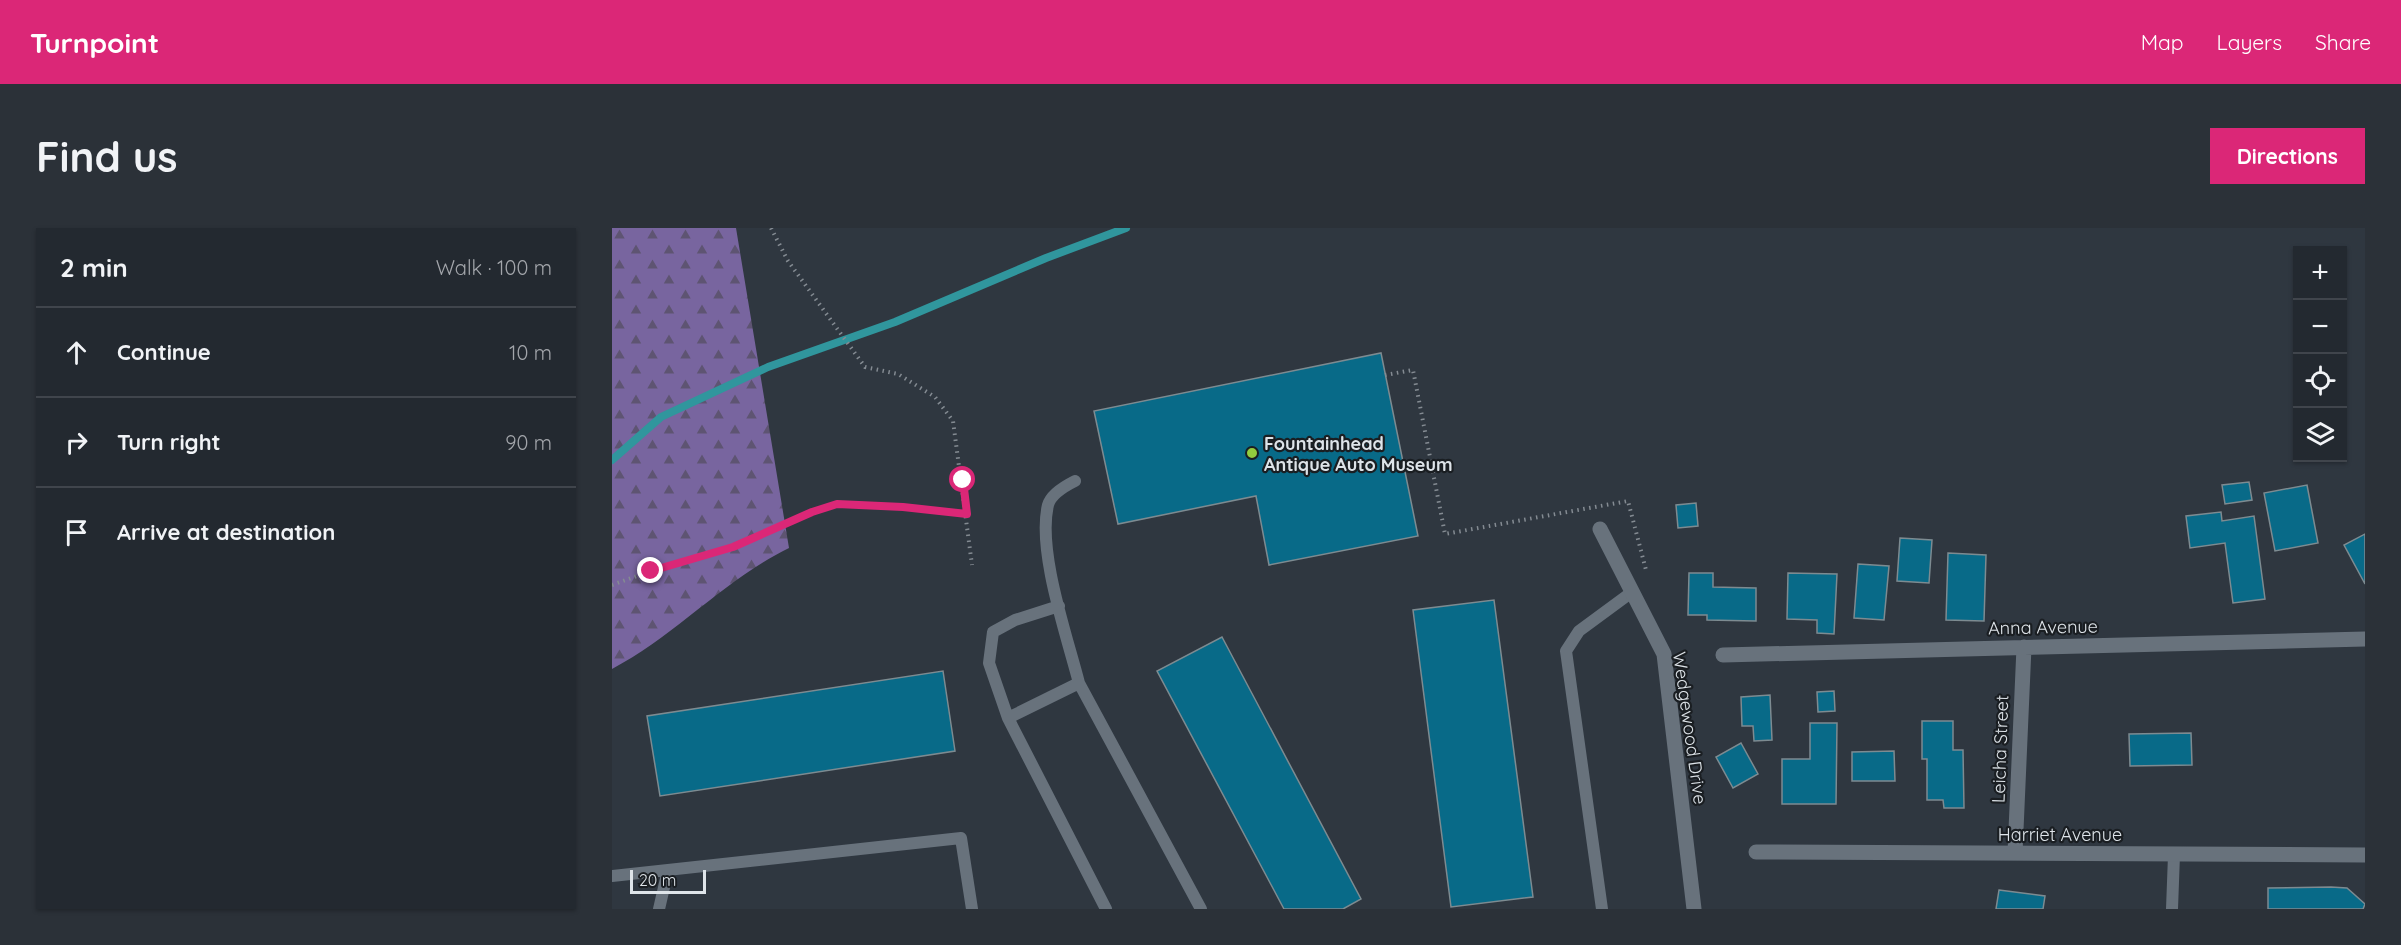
<!DOCTYPE html>
<meta charset="utf-8">
<style>
:root{--surface:#232930;--page:#2b3138;--text:#f1f3f6;--muted:#a3a6ab;--line:#40454c;--accent:#db2777}
body{margin:0;font-family:Quicksand,sans-serif;background:var(--page);color:var(--text)}
.controls{position:absolute;right:18px;top:18px;display:grid;overflow:hidden;border-radius:0px;box-shadow:0 2px 4px #0004}
.controls button{width:54px;height:54px;display:grid;place-items:center;padding:0;border:0;border-bottom:2px solid var(--line);background:var(--surface);color:var(--text);font:30px sans-serif}
.scale{position:absolute;left:18px;bottom:15px;width:76px;box-sizing:border-box;padding-left:6px;border:3px solid #dee4e9;border-top:0;font-size:16px;line-height:21px;white-space:nowrap;color:#dee4e9;-webkit-text-stroke:4px #1a1e22;paint-order:stroke}
.stop{position:absolute;width:18px;height:18px;margin:-14px;border:4px solid #db2777;border-radius:50%;background:#fff}
.stop.end{background:#db2777;border-color:#fff;box-shadow:0 2px 6px #0008}
.list{margin:0;padding:0;list-style:none}
h2{display:flex;justify-content:space-between;align-items:center;height:78px;margin:0;padding:0 24px;font-size:26px}
h2 small{font-size:20px;font-weight:400;color:var(--muted)}
.list li{display:grid;grid-template-columns:39px 1fr auto;gap:18px;align-items:center;box-sizing:border-box;height:90px;padding:0 24px;border-top:2px solid var(--line)}
.list b{display:block;font-size:22px;white-space:nowrap}
.list em{font-size:20px;font-style:normal;color:var(--muted)}
.icon{flex:none;width:33px;height:33px;fill:none;stroke:currentColor;stroke-width:2;stroke-linecap:round;stroke-linejoin:round}
.map{position:relative;flex:none;width:1753px;height:681px;overflow:hidden;border-radius:0px}
header{display:flex;align-items:center;gap:36px;box-sizing:border-box;height:84px;padding:0 30px;background:var(--accent);color:#fff}
header strong{font-size:28px}
nav{display:flex;gap:33px;margin-inline-start:auto;font-size:21px}
.intro{display:flex;align-items:center;justify-content:space-between;box-sizing:border-box;height:144px;padding:0 36px}
h1{margin:0;font-size:42px}
.button{padding:15px 27px;border-radius:0px;background:var(--accent);color:#fff;font-size:21px;font-weight:700}
main{display:flex;gap:36px;padding:0 36px}
aside{flex:1;background:var(--surface);border-radius:0px;box-shadow:0 2px 4px #0004}
.map>svg:first-child{display:block}
.forest{fill:url(#forest-firs)}
.lines{fill:none;stroke-linecap:round;stroke-linejoin:round}
.stream{stroke:#30969d;stroke-width:8}
.building{fill:#086a88;stroke:#7d8b91;stroke-width:1.5}
.path{stroke:#848b92;stroke-width:4;stroke-dasharray:1.5 4.5;stroke-linecap:butt}
.lane{stroke:#68727c;stroke-width:12}
.street{stroke:#68727c;stroke-width:15}
.route{stroke:#db2777;stroke-width:8}
.poi-dot{fill:#93cd3e;stroke:#1a1e22;stroke-width:2}
.labels{text-anchor:middle;dominant-baseline:central;stroke-width:4.5;stroke-linejoin:round;paint-order:stroke}
.poi-label{font-size:18px;font-weight:bold;fill:#dee4e9;stroke:#1a1e22;text-anchor:start}
.street-label{font-size:18px;fill:#dee4e9;stroke:#1a1e22}
</style>
<header>
<strong>Turnpoint</strong>
<nav><a>Map</a><a>Layers</a><a>Share</a></nav>
</header>
<div class="intro"><h1>Find us</h1><a class="button">Directions</a></div>
<main>
<aside>
<h2>2 min<small>Walk · 100 m</small></h2>
<ul class="list">
<li><svg class="icon" aria-label="ahead" viewBox="0 0 24 24"><path d="M12 20V5M6 11l6-6 6 6"/></svg><div><b>Continue</b></div><em>10 m</em></li>
<li><svg class="icon" aria-label="right" viewBox="0 0 24 24"><path d="M7 20v-9h11M14 6l5 5-5 5"/></svg><div><b>Turn right</b></div><em>90 m</em></li>
<li><svg class="icon" aria-label="arrive" viewBox="0 0 24 24"><path d="M6 21V4h12l-3 4 3 4H6"/></svg><div><b>Arrive at destination</b></div></li>
</ul>
</aside>
<div class="map">
<svg width="1753" height="681" viewBox="0 0 1753 681">
<defs>
<pattern id="forest-firs" width="22" height="20" patternUnits="userSpaceOnUse" patternTransform="scale(1.5)"><rect width="22" height="20" fill="#78659f"/><path d="M5 1l3.5 6h-7zM16 11l3.5 6h-7z" fill="#5e5472"/></pattern>
</defs>
<rect width="100%" height="100%" fill="#2f3740"/>
<path class="forest" d="M 0,0 L 124,0 L 177,320 C 112,352 63,408 0,441 Z"/>
<g class="lines">
<path class="stream" d="M 0,232 L 49,189 L 156,139 L 283,94 L 434,30 L 514,0"/>
</g>
<path class="building" d="M 769,125 L 806,308 L 657,337 L 644,268 L 506,296 L 482,183 Z
M 1637,254 L 1640,272 L 1613,276 L 1610,257 Z
M 1695,257 L 1706,315 L 1663,323 L 1652,265 Z
M 1084,275 L 1086,298 L 1066,300 L 1064,277 Z
M 1609,284 L 1610,293 L 1642,288 L 1653,371 L 1621,375 L 1613,315 L 1578,320 L 1574,288 Z
M 1753,306 L 1753,356 L 1732,317 Z
M 1288,310 L 1320,312 L 1317,355 L 1285,353 Z
M 1336,325 L 1374,327 L 1372,393 L 1334,392 Z
M 1246,336 L 1277,338 L 1272,392 L 1242,390 Z
M 1077,345 L 1101,345 L 1101,359 L 1144,360 L 1144,393 L 1095,392 L 1095,387 L 1076,387 Z
M 1176,345 L 1225,346 L 1222,406 L 1205,405 L 1205,392 L 1175,391 Z
M 882,372 L 921,669 L 839,679 L 801,382 Z
M 610,409 L 749,671 L 731,681 L 672,681 L 545,443 Z
M 331,443 L 343,523 L 48,568 L 35,488 Z
M 1222,463 L 1223,483 L 1206,484 L 1205,464 Z
M 1158,467 L 1160,512 L 1142,513 L 1141,498 L 1130,498 L 1129,469 Z
M 1310,493 L 1341,493 L 1341,522 L 1351,522 L 1352,580 L 1332,580 L 1331,572 L 1315,572 L 1315,531 L 1310,531 Z
M 1198,495 L 1225,495 L 1224,576 L 1170,576 L 1170,531 L 1198,531 Z
M 1579,505 L 1580,537 L 1518,538 L 1517,506 Z
M 1129,515 L 1146,546 L 1121,560 L 1104,529 Z
M 1282,523 L 1283,553 L 1240,553 L 1240,524 Z
M 1719,659 L 1735,660 L 1753,676 L 1751,681 L 1656,681 L 1656,660 Z
M 1387,662 L 1433,668 L 1431,681 L 1384,681 Z"/>
<g class="lines">
<path class="path" d="M 159,0 L 176,33 L 253,139 L 286,146 L 323,169 L 341,193 L 360,337
M 773,147 L 801,142 L 833,306 L 1016,273 L 1034,342
M 0,357 L 39,343 L 121,319 L 200,283 L 225,276 L 291,279 L 355,286"/>
<path class="lane" d="M 463,253 C 453,258 439,266 436,277 C 425,323 455,408 467,455 L 396,490 L 494,681
M 467,455 L 589,681
M 396,490 L 377,435 L 381,404 L 403,392 L 447,378
M 0,648 L 349,610 L 360,681
M 47,681 L 56,642
M 990,681 L 954,423 L 967,403 L 1020,364
M 1560,681 L 1562,627"/>
<path class="street" d="M 988,301 L 1052,426 L 1082,681
M 1111,427 L 1753,411
M 1144,624 L 1753,627
M 1403,625 L 1412,419"/>
</g>
<g class="lines">
<path class="route" d="M 39,343 L 121,319 L 200,284 L 225,276 L 291,279 L 355,286 L 351,252"/>
</g>
<circle class="poi-dot" cx="640" cy="225" r="6"/>
<g class="labels">
<g class="poi-label">
<text x="652" y="215">Fountainhead<tspan x="652" dy="21">Antique Auto Museum</tspan></text>
</g>
<g class="street-label">
<text transform="translate(1431 399) rotate(-1)">Anna Avenue</text>
<text transform="translate(1078 500) rotate(82)">Wedgewood Drive</text>
<text transform="translate(1388 521) rotate(-88)">Leicha Street</text>
<text x="1448" y="606">Harriet Avenue</text>
</g>
</g>
</svg>
<div class="controls">
<button>+</button>
<button>−</button>
<button><svg class="icon" aria-label="locate" viewBox="0 0 24 24"><circle cx="12" cy="12" r="6"/><path d="M12 2v4M12 18v4M2 12h4M18 12h4"/></svg></button>
<button><svg class="icon" aria-label="layers" viewBox="0 0 24 24"><path d="M12 4l9 5-9 5-9-5zM3 14l9 5 9-5"/></svg></button>
</div>
<div class="scale">20 m</div>
<div class="stop" style="left:351px;top:252px"></div>
<div class="stop end" style="left:39px;top:343px"></div>
</div>
</main>
